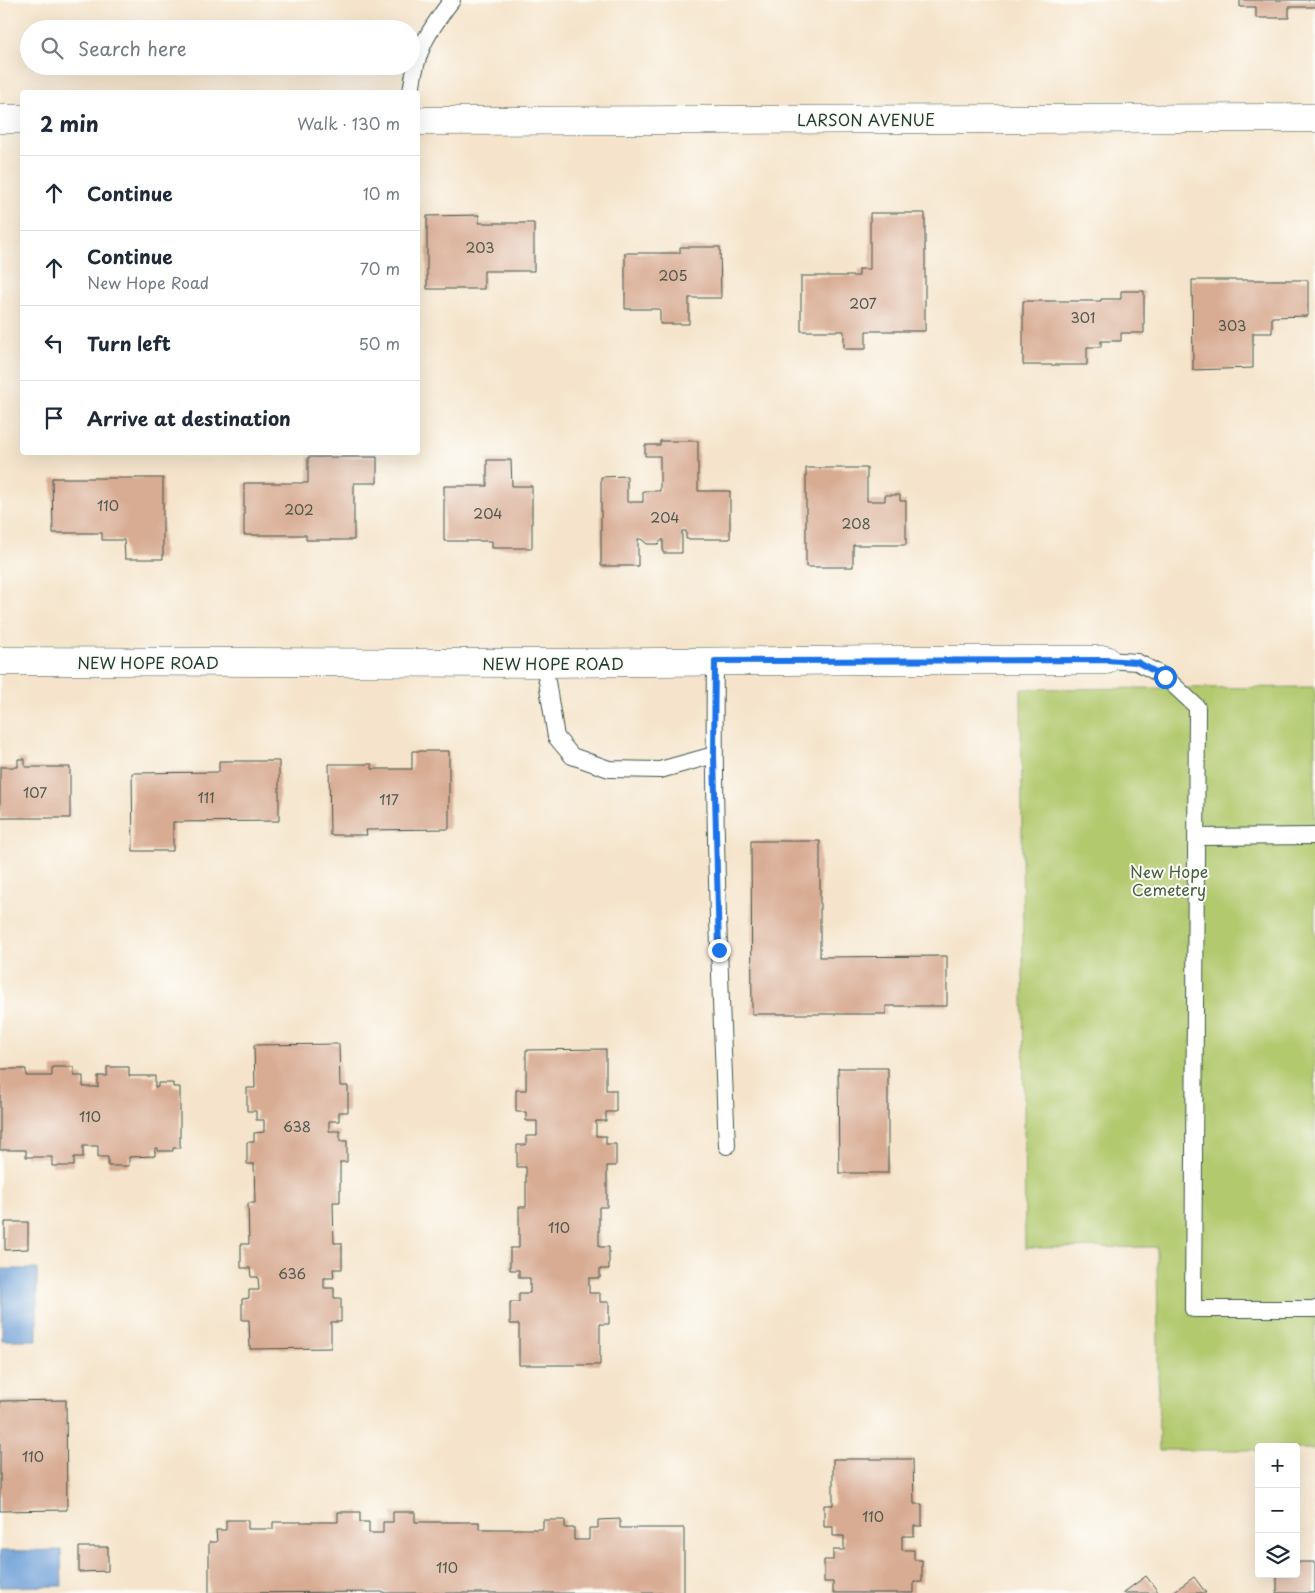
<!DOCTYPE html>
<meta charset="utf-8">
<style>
:root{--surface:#fff;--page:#f2f2f3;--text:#1f2937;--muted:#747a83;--line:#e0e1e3}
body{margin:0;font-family:"Playpen Sans",sans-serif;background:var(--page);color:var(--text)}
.controls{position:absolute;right:15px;bottom:15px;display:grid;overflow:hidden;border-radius:5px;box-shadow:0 5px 20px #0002}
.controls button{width:45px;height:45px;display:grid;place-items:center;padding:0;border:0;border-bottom:1px solid var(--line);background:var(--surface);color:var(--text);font:25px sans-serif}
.stop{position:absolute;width:15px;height:15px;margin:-11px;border:4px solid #1a73e8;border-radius:50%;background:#fff}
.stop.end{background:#1a73e8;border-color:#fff;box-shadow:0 1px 5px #0008}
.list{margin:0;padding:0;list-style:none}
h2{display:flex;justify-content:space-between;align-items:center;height:65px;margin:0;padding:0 20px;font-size:21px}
h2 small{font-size:16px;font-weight:400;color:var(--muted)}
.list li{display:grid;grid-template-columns:32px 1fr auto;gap:15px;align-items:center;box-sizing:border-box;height:75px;padding:0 20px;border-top:1px solid var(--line)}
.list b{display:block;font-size:19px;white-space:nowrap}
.list p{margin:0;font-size:16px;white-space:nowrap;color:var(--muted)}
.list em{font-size:16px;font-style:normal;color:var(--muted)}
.icon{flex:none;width:28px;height:28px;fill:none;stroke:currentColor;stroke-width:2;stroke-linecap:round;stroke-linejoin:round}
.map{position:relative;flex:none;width:1315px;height:1593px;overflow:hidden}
.search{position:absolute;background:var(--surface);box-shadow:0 5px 20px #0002;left:20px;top:20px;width:400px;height:55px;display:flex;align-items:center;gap:12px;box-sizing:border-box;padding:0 18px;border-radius:28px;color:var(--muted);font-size:19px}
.panel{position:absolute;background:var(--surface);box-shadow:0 5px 20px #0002;left:20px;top:90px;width:400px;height:365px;border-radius:5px}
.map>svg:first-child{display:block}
.green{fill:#b2c96e;stroke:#688351}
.water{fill:#6c9ed7;stroke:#466e86}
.building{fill:#d8ab93}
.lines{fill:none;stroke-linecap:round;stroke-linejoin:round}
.service-casing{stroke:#3f564b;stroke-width:18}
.minor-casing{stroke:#3f564b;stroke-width:29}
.service{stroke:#fff;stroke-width:16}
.minor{stroke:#fff;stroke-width:28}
.route{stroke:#1a73e8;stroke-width:6}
.labels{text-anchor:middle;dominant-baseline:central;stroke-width:4;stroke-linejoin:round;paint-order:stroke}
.number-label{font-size:14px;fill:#4d584c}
.street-label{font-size:16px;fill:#1f3d34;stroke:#fdfcf7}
.park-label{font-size:16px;fill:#446042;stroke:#fdfcf7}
</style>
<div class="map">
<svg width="1315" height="1593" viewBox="0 0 1315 1593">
<rect width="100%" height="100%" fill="#fdfcf7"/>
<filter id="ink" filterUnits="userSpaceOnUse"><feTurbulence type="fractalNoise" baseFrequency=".02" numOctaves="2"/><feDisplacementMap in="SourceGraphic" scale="10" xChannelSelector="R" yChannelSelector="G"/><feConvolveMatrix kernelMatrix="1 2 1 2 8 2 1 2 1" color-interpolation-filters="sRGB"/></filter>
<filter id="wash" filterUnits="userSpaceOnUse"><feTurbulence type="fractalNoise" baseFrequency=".0096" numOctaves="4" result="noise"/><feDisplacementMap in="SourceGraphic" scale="20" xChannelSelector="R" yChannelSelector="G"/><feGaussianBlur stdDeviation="1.12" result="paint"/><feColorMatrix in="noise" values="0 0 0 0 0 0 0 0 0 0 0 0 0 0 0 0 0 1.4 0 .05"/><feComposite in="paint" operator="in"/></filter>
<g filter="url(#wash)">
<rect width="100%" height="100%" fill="#f5e4cb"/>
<path class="green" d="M 1315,687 L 1315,1449 L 1296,1449 L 1296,1447 L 1259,1447 L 1259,1450 L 1159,1450 L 1157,1247 L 1025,1248 L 1021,689 Z"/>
<path class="water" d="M 2,1269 L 37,1269 L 37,1340 L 2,1340 Z
M 61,1550 L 62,1586 L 0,1587 L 0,1551 Z"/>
<g id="blocks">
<path class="building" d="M 1240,0 L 1315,0 L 1315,7 L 1289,7 L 1289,18 L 1256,18 L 1256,7 L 1240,7 Z
M 870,213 L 925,213 L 925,331 L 866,331 L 866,349 L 844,349 L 844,331 L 801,331 L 801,276 L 859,276 L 859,269 L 870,269 Z
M 479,215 L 479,223 L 534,223 L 534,271 L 484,271 L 484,289 L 427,289 L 427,216 Z
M 680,247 L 720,247 L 721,298 L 689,298 L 689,324 L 660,324 L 660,309 L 625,309 L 625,253 L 680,253 Z
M 1192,280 L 1308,280 L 1308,316 L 1272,317 L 1272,333 L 1253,333 L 1253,368 L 1193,370 Z
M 1121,291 L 1144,291 L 1144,333 L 1121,333 L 1121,341 L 1101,341 L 1101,347 L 1087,347 L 1087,365 L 1023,365 L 1023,301 L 1101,301 L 1101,299 L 1121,299 Z
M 660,441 L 698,441 L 698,491 L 730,491 L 730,539 L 686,539 L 686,531 L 682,531 L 682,553 L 663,553 L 663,539 L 658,544 L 647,544 L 641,539 L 638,539 L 638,566 L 601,566 L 601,477 L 627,476 L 627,502 L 643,502 L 643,491 L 660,491 L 660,456 L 645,456 L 645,445 L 660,445 Z
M 308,457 L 377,457 L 377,483 L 354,483 L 354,540 L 306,540 L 306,535 L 244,535 L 244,483 L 308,483 Z
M 487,460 L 511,460 L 512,486 L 532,486 L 532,548 L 492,548 L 492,541 L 444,541 L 444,486 L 487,486 Z
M 806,468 L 867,468 L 867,501 L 885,501 L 885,495 L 900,495 L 900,501 L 906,501 L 906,545 L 853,545 L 853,567 L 806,567 Z
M 52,478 L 163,478 L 163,559 L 125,559 L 124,540 L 102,540 L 102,533 L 53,533 Z
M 412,751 L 449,751 L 449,829 L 366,830 L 367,835 L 330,835 L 329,764 L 372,764 L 372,769 L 412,769 Z
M 18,759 L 25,759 L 25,767 L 70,767 L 70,818 L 0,818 L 0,767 L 18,767 Z
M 219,761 L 279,761 L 279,821 L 173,822 L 173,851 L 133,851 L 132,773 L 219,772 Z
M 751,841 L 820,841 L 820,957 L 947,956 L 947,1006 L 886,1006 L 886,1014 L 752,1014 Z
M 339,1044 L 340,1086 L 348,1086 L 348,1112 L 339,1112 L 339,1121 L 329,1121 L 329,1131 L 340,1131 L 340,1141 L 347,1141 L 347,1162 L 340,1162 L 340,1202 L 333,1202 L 334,1243 L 342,1243 L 342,1269 L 333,1269 L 334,1278 L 324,1278 L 324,1288 L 334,1288 L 334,1298 L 341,1298 L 341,1322 L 331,1322 L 331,1348 L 250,1349 L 249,1320 L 242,1320 L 242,1299 L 249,1298 L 249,1290 L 259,1290 L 258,1277 L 251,1277 L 250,1268 L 241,1268 L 241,1244 L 249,1244 L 248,1203 L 255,1203 L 254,1164 L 247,1164 L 247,1142 L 254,1142 L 254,1133 L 264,1132 L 264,1120 L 256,1120 L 256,1111 L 247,1111 L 247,1088 L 255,1088 L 254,1045 Z
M 606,1049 L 606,1090 L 616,1090 L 616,1112 L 606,1112 L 606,1121 L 596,1121 L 596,1136 L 606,1136 L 606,1144 L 616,1144 L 616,1166 L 607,1166 L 607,1207 L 599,1207 L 599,1247 L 609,1247 L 609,1269 L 600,1269 L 600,1278 L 589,1278 L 589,1293 L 600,1293 L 600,1302 L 609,1302 L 609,1324 L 600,1324 L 600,1365 L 519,1365 L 519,1324 L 510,1324 L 510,1302 L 519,1302 L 519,1293 L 530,1293 L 530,1278 L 519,1278 L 519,1270 L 510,1270 L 510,1248 L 519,1248 L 519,1207 L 526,1207 L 526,1167 L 517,1167 L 517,1145 L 526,1145 L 526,1136 L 537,1136 L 537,1121 L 526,1121 L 526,1112 L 516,1112 L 516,1090 L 526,1090 L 526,1050 Z
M 52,1067 L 74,1067 L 74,1076 L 83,1076 L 83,1087 L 98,1087 L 98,1076 L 107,1076 L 107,1067 L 129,1067 L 129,1076 L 155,1076 L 155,1087 L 158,1087 L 158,1083 L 173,1083 L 173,1087 L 180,1087 L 180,1148 L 173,1148 L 173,1151 L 158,1151 L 158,1148 L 155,1148 L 155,1156 L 129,1157 L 129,1166 L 108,1166 L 108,1157 L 98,1157 L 98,1146 L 83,1146 L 83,1157 L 74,1157 L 74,1166 L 52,1166 L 52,1157 L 26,1157 L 26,1150 L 0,1150 L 0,1069 L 26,1069 L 26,1076 L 52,1076 Z
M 838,1068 L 888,1068 L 888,1173 L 839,1173 Z
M 5,1222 L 28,1222 L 28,1249 L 5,1250 Z
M 66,1400 L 67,1510 L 0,1511 L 0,1401 Z
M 833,1459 L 913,1459 L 914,1504 L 922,1504 L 922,1526 L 914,1526 L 914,1536 L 902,1536 L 902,1550 L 914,1550 L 914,1560 L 922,1560 L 922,1582 L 914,1582 L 914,1593 L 833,1593 L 833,1582 L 824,1582 L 824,1560 L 833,1560 L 833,1550 L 844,1550 L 844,1536 L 833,1536 L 833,1527 L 824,1527 L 824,1505 L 833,1505 Z
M 338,1512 L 360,1512 L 360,1522 L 369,1522 L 369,1533 L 383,1533 L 383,1522 L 393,1522 L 393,1512 L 415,1512 L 415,1522 L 479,1522 L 479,1529 L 543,1529 L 543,1520 L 565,1520 L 565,1528 L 574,1528 L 574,1540 L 589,1540 L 589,1528 L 598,1528 L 598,1520 L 620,1519 L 620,1528 L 684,1528 L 684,1593 L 384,1593 L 384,1592 L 209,1593 L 209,1542 L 217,1542 L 216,1530 L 226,1530 L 226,1520 L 248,1520 L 248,1529 L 273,1529 L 273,1522 L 338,1522 Z
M 79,1547 L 108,1547 L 108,1571 L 79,1572 Z
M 1296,1562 L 1315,1562 L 1315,1593 L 1277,1593 L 1277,1574 L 1296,1574 Z
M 1146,1576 L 1159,1593 L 1123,1593 Z
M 1194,1577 L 1206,1593 L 1172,1593 Z"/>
</g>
</g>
<g filter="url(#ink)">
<use href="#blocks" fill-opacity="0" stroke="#3f564b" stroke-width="1"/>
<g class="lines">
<g class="service-casing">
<path id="service" d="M 411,92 C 416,50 427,33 452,0
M 1106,660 L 1137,662 L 1165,677 L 1197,707 L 1193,1309 L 1315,1309
M 715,661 C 713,823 720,985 727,1146
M 544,663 L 556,737 L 572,756 L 609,769 L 660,770 L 714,755
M 1197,837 L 1315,836"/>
</g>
<g class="minor-casing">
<path id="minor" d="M 0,119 L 22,119
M 418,121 L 1315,118
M 0,661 L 544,663 L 893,660 L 1106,660"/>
</g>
<use href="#service" class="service"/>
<use href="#minor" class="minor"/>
</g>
</g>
<g class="lines" filter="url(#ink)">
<path class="route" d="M 719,950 L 714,755 L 715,661 L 1106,660 L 1137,662 L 1165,677"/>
</g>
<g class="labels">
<g class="number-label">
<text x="480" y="247">203</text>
<text x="673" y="275">205</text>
<text x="863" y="303">207</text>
<text x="1083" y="317">301</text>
<text x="1232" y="325">303</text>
<text x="108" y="505">110</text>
<text x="299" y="509">202</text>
<text x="488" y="513">204</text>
<text x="665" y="517">204</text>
<text x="856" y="523">208</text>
<text x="35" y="792">107</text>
<text x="206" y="797">111</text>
<text x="389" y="799">117</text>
<text x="90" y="1116">110</text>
<text x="297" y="1126">638</text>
<text x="559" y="1227">110</text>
<text x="292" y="1273">636</text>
<text x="33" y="1456">110</text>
<text x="873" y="1516">110</text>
<text x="447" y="1567">110</text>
</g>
<g class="street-label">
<text x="866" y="119">LARSON AVENUE</text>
<text x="148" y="662">NEW HOPE ROAD</text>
<text x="553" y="663">NEW HOPE ROAD</text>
</g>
<g class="park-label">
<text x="1169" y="871">New Hope<tspan x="1169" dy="18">Cemetery</tspan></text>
</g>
</g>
</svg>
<div class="controls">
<button>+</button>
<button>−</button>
<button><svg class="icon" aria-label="layers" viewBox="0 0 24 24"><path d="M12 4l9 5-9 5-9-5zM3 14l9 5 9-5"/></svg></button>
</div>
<div class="stop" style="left:1165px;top:677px"></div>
<div class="stop end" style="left:719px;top:950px"></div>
<div class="search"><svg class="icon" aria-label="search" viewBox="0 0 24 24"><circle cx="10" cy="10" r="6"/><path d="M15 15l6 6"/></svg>Search here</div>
<section class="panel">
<h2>2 min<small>Walk · 130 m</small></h2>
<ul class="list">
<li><svg class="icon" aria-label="ahead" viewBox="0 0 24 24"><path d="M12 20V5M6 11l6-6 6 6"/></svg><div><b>Continue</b></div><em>10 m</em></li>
<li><svg class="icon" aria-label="ahead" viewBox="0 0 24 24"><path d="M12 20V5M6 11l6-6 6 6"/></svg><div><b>Continue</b><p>New Hope Road</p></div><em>70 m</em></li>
<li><svg class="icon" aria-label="left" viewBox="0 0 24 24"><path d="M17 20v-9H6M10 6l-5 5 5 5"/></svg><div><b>Turn left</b></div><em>50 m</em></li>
<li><svg class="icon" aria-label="arrive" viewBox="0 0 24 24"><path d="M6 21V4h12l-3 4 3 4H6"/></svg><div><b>Arrive at destination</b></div></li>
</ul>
</section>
</div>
